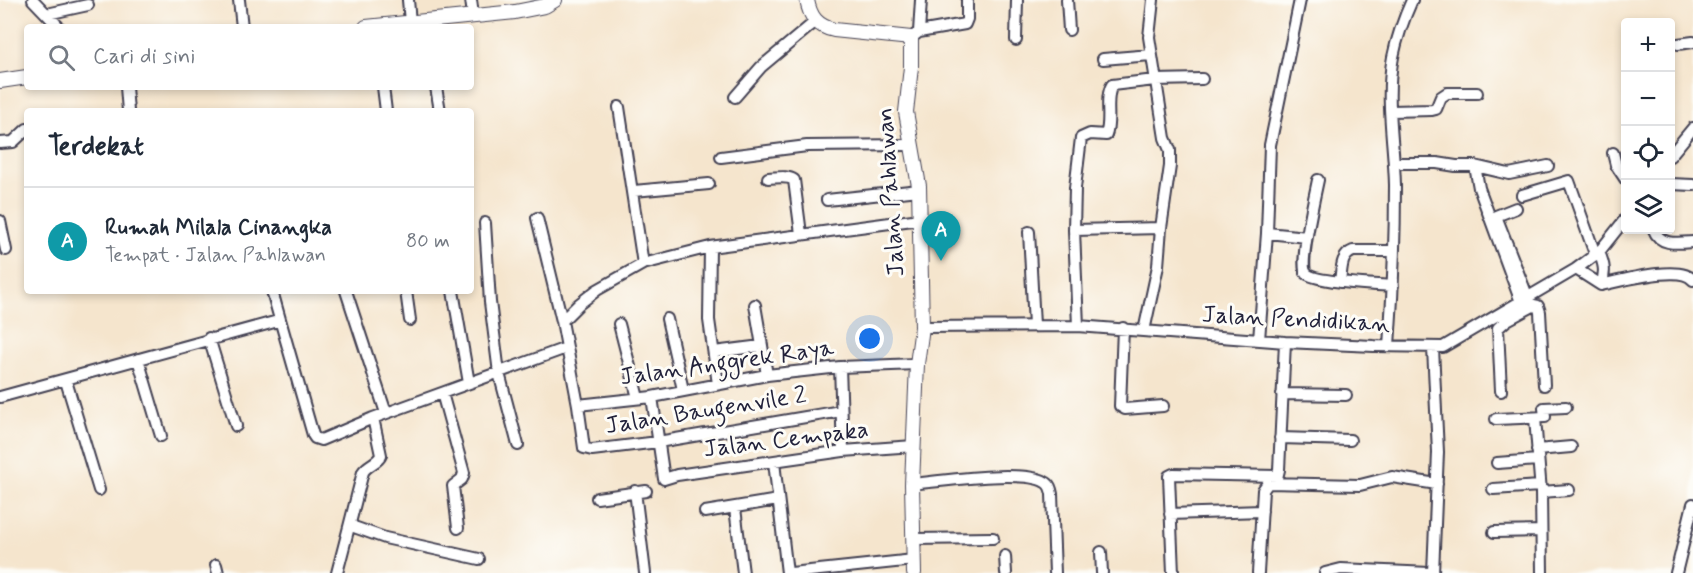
<!DOCTYPE html>
<html lang="id">
<meta charset="utf-8">
<style>
:root{--surface:#fff;--page:#f2f2f3;--text:#1f2937;--muted:#747a83;--line:#e0e1e3;--accent:#111827}
body{margin:0;font-family:Mynerve,sans-serif;background:var(--page);color:var(--text)}
.controls{position:absolute;right:18px;top:18px;display:grid;overflow:hidden;border-radius:6px;box-shadow:0 3px 9px #0003}
.controls button{width:54px;height:54px;display:grid;place-items:center;padding:0;border:0;border-bottom:2px solid var(--line);background:var(--surface);color:var(--text);font:30px sans-serif}
.you{position:absolute;left:870px;top:339px;width:21px;height:21px;margin:-15px;border:4px solid #fff;border-radius:50%;background:#1a73e8;box-shadow:0 0 0 9px #1a73e833}
.badge{display:grid;place-items:center;width:39px;height:39px;border-radius:50%;background:var(--accent);color:#fff;font-size:20px;font-weight:700}
.pin{position:absolute;translate:-50% -50px;filter:drop-shadow(0 2px 3px #0008)}
.pin::after{content:'';position:absolute;top:32px;width:21px;height:18px;background:inherit;clip-path:polygon(0 0,100% 0,50% 100%)}
.list{margin:0;padding:0;list-style:none}
h2{display:flex;justify-content:space-between;align-items:center;height:78px;margin:0;padding:0 24px;font-size:26px}
h2 small{font-size:20px;font-weight:400;color:var(--muted)}
.list li{display:grid;grid-template-columns:39px 1fr auto;gap:18px;align-items:center;box-sizing:border-box;height:108px;padding:0 24px;border-top:2px solid var(--line)}
.list b{display:block;font-size:22px;white-space:nowrap}
.list p{margin:0;font-size:20px;white-space:nowrap;color:var(--muted)}
.list em{font-size:20px;font-style:normal;color:var(--muted)}
.icon{flex:none;width:33px;height:33px;fill:none;stroke:currentColor;stroke-width:2;stroke-linecap:round;stroke-linejoin:round}
.map{position:relative;flex:none;width:1693px;height:573px;overflow:hidden}
.search{position:absolute;background:var(--surface);box-shadow:0 3px 9px #0003;left:24px;top:24px;width:450px;height:66px;display:flex;align-items:center;gap:15px;box-sizing:border-box;padding:0 21px;border-radius:6px;color:var(--muted);font-size:22px}
.panel{position:absolute;background:var(--surface);box-shadow:0 3px 9px #0003;left:24px;top:108px;width:450px;height:186px;border-radius:6px}
.map>svg:first-child{display:block}
.lines{fill:none;stroke-linecap:round;stroke-linejoin:round}
.street-casing{stroke:#423f51;stroke-width:14}
.secondary-casing{stroke:#423f51;stroke-width:16}
.street{stroke:#fff;stroke-width:10}
.secondary{stroke:#fff;stroke-width:14}
.labels{text-anchor:middle;dominant-baseline:central;stroke-width:6;stroke-linejoin:round;paint-order:stroke}
.street-label{font-size:24px;fill:#22223b;stroke:#fdfcf7}
</style>
<div class="map">
<svg width="1693" height="573" viewBox="0 0 1693 573">
<rect width="100%" height="100%" fill="#fdfcf7"/>
<filter id="ink" filterUnits="userSpaceOnUse"><feTurbulence type="fractalNoise" baseFrequency=".0167" numOctaves="2"/><feDisplacementMap in="SourceGraphic" scale="12" xChannelSelector="R" yChannelSelector="G"/><feConvolveMatrix kernelMatrix="1 2 1 2 8 2 1 2 1" color-interpolation-filters="sRGB"/></filter>
<filter id="wash" filterUnits="userSpaceOnUse"><feTurbulence type="fractalNoise" baseFrequency=".008" numOctaves="4" result="noise"/><feDisplacementMap in="SourceGraphic" scale="24" xChannelSelector="R" yChannelSelector="G"/><feGaussianBlur stdDeviation="1.35" result="paint"/><feColorMatrix in="noise" values="0 0 0 0 0 0 0 0 0 0 0 0 0 0 0 0 0 1.4 0 .05"/><feComposite in="paint" operator="in"/></filter>
<g filter="url(#wash)">
<rect width="100%" height="100%" fill="#f5e5cd"/>
</g>
<g filter="url(#ink)">
<g class="lines">
<g class="street-casing">
<path id="street" d="M 33,0 L 59,27
M 239,0 L 242,27
M 408,0 L 410,22
M 471,0 L 473,15
M 1067,0 L 1069,30
M 47,14 L 88,5
M 919,32 L 921,0
M 911,38 L 919,32 L 965,24 L 967,19 L 967,0
M 1016,40 L 1017,0
M 1678,44 L 1693,42
M 1103,59 L 1151,55
M 126,87 L 128,111
M 383,87 L 386,111
M 436,87 L 440,111
M 735,97 L 761,67 L 816,21
M 619,107 L 643,264
M 1391,111 L 1432,110 L 1436,109 L 1441,97 L 1447,93 L 1477,93
M 0,143 L 13,142 L 27,129
M 1613,153 L 1616,165 L 1626,180
M 1670,156 L 1693,128
M 721,157 L 807,146 L 911,145
M 1394,163 L 1437,163 L 1456,166 L 1475,166 L 1479,188 L 1521,302
M 1475,166 L 1509,174 L 1548,166
M 768,178 C 776,178 787,175 794,180 L 801,234
M 1318,180 C 1315,194 1299,265 1306,273 C 1313,282 1379,285 1393,286
M 1670,184 L 1693,185
M 634,191 L 709,184
M 1522,195 L 1569,181 L 1595,254
M 827,200 L 919,190
M 1516,208 L 1496,216 L 1528,298
M 537,218 L 562,321 L 578,405 L 584,448 L 592,450 L 658,442 L 841,411
M 0,221 L 6,250
M 485,223 L 490,302 L 499,373 L 518,445
M 1074,230 L 1161,228
M 1654,230 C 1660,246 1678,243 1693,242
M 1029,232 L 1034,325
M 1267,233 L 1307,237
M 710,247 L 709,320 L 718,384
M 1599,252 C 1604,264 1606,272 1601,285
M 1576,269 L 1601,285 C 1620,281 1681,264 1693,280
M 1340,282 C 1342,270 1340,256 1353,251 L 1394,251
M 272,291 L 281,323
M 346,291 L 386,413
M 406,291 L 410,320
M 453,291 L 469,383
M 1529,304 L 1538,306 L 1540,312 L 1544,385
M 755,305 L 767,375
M 667,319 L 683,390
M 562,321 L 579,304 L 597,290 L 643,264 L 710,247 L 920,219
M 619,324 L 638,398
M 1078,326 L 1074,230 L 1075,188 L 1081,138 L 1090,134 L 1106,135 C 1112,119 1104,99 1112,85 L 1155,80 L 1202,79
M 922,327 L 1078,326 L 1285,342 L 1374,346 L 1443,347 L 1576,269 L 1599,252 L 1626,218
M 1123,328 L 1120,406 L 1125,409 L 1163,406
M 1144,331 L 1158,266 L 1161,228 L 1170,166 L 1170,150 L 1165,138 L 1149,37 L 1153,0
M 209,338 L 236,426
M 1259,340 L 1267,233 L 1270,145 L 1300,0
M 1389,346 C 1393,293 1395,239 1395,185 C 1394,143 1385,98 1393,57 C 1397,37 1404,18 1412,0
M 1433,348 L 1438,452 L 1433,573
M 714,352 L 761,346
M 138,359 L 161,436
M 840,367 L 843,451
M 66,381 L 99,490
M 1501,391 L 1498,328 L 1507,320 L 1533,306
M 442,393 L 464,473 L 462,479 L 453,486 L 458,528
M 1282,394 L 1346,395
M 0,397 L 278,321 L 281,323 L 313,435 L 315,438 L 321,440 L 373,418 L 566,348
M 652,397 L 664,479 L 677,475 L 843,451 L 914,446
M 578,405 L 652,397 L 767,375 L 840,367 L 917,364
M 373,418 L 381,455 C 378,463 368,464 363,472 L 350,523 L 354,527 L 385,538 L 479,559
M 1535,418 L 1541,492 L 1542,573
M 1496,419 L 1545,417 L 1544,408 L 1566,407
M 1280,438 L 1350,440
M 1537,450 L 1571,447
M 774,462 L 787,573
M 1497,463 L 1538,460
M 1276,482 L 1279,470 L 1285,342
M 912,484 C 941,481 1023,469 1045,482 C 1050,484 1051,489 1052,494 L 1055,573
M 1493,489 L 1540,486
M 635,491 L 645,573
M 1541,492 L 1569,490
M 597,498 L 646,491
M 735,508 L 743,573
M 705,512 L 778,500
M 1170,514 L 1262,511
M 1494,532 L 1541,531
M 913,539 L 993,538
M 1101,552 L 1102,573
M 1005,556 L 1006,573
M 216,565 L 218,573
M 337,573 L 350,523
M 791,573 L 914,560
M 1173,573 L 1169,476 L 1173,474 L 1277,476
M 1258,573 L 1263,490 L 1268,483 L 1360,485 L 1392,477 L 1437,484
M 1325,573 L 1341,569 L 1430,573
M 1676,573 L 1693,504"/>
</g>
<g class="secondary-casing">
<path id="secondary" d="M 807,0 C 810,17 817,26 834,30 L 911,38 L 911,67 L 906,112 L 919,186 L 922,327 L 917,364 L 912,484 L 914,573
M 366,27 L 515,12 L 545,6 L 555,0
M 0,81 L 27,77"/>
</g>
<use href="#street" class="street"/>
<use href="#secondary" class="secondary"/>
</g>
</g>
<g class="labels">
<g class="street-label">
<text transform="translate(891 192) rotate(-94)">Jalan Pahlawan</text>
<text transform="translate(1296 320) rotate(3)">Jalan Pendidikan</text>
<text transform="translate(727 363) rotate(-8)">Jalan Anggrek Raya</text>
<text transform="translate(706 411) rotate(-9)">Jalan Baugenvile 2</text>
<text transform="translate(786 440) rotate(-7)">Jalan Cempaka</text>
</g>
</g>
</svg>
<div class="controls">
<button>+</button>
<button>−</button>
<button><svg class="icon" aria-label="locate" viewBox="0 0 24 24"><circle cx="12" cy="12" r="6"/><path d="M12 2v4M12 18v4M2 12h4M18 12h4"/></svg></button>
<button><svg class="icon" aria-label="layers" viewBox="0 0 24 24"><path d="M12 4l9 5-9 5-9-5zM3 14l9 5 9-5"/></svg></button>
</div>
<div class="you"></div>
<div class="pin badge" style="left:941px;top:261px;background:#0f9aa8">A</div>
<div class="search"><svg class="icon" aria-label="search" viewBox="0 0 24 24"><circle cx="10" cy="10" r="6"/><path d="M15 15l6 6"/></svg>Cari di sini</div>
<section class="panel">
<h2>Terdekat<small></small></h2>
<ul class="list">
<li><span class="badge" style="background:#0f9aa8">A</span><div><b>Rumah Milala Cinangka</b><p>Tempat · Jalan Pahlawan</p></div><em>80 m</em></li>
</ul>
</section>
</div>
